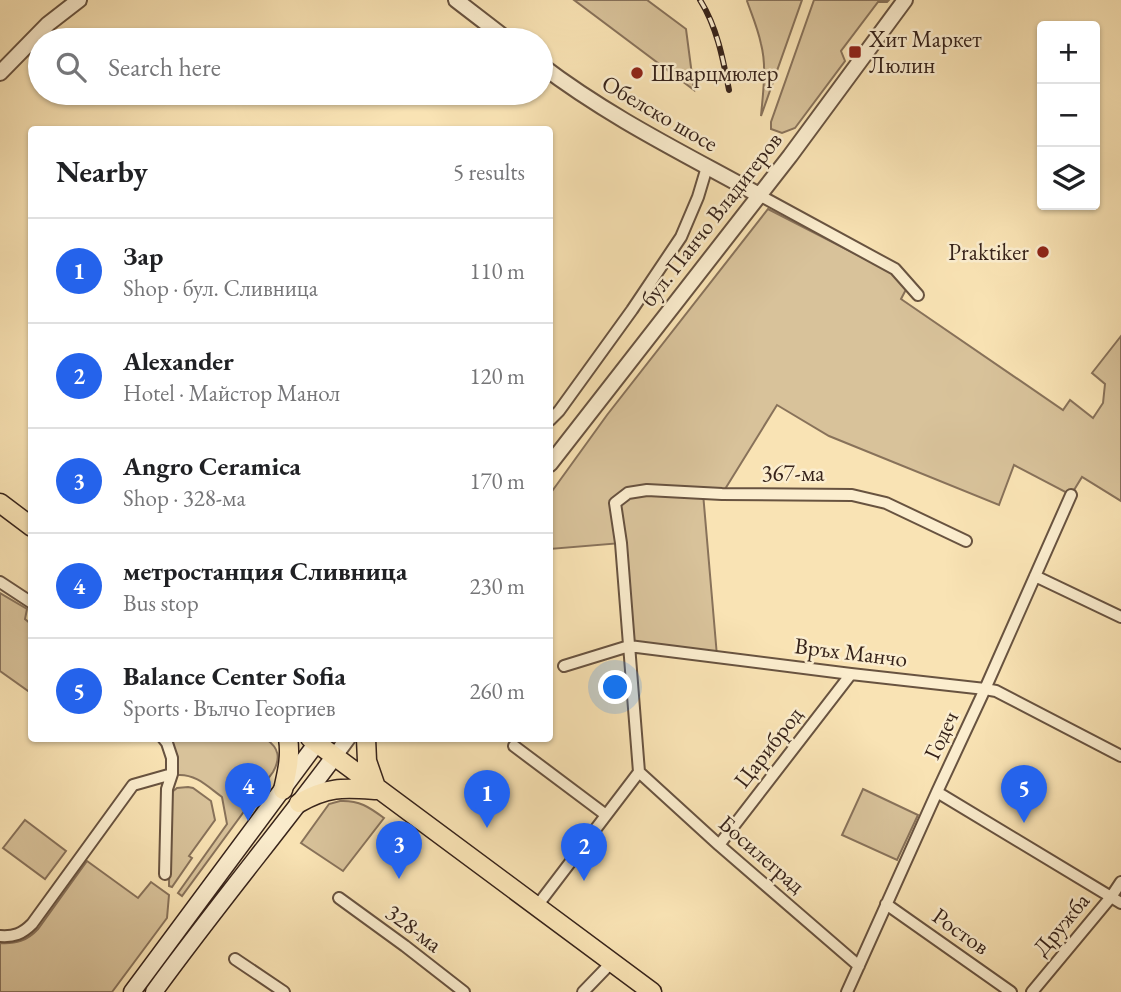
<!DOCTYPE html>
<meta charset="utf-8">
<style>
:root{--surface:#fff;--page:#f6f6f6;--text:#202124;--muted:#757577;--line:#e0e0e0;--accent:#2563eb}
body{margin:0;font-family:"EB Garamond",serif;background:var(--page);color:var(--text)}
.controls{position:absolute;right:21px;top:21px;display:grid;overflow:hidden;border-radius:7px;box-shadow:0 2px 5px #0004}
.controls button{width:63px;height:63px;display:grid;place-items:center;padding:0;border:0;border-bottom:2px solid var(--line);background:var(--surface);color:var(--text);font:35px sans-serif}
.you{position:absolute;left:616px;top:688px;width:24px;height:24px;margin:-18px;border:5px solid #fff;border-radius:50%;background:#1a73e8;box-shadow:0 0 0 10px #1a73e833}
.badge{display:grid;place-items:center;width:46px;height:46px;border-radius:50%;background:var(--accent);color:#fff;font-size:23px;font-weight:700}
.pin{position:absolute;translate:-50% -58px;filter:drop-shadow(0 2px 4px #0008)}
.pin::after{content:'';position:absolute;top:37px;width:24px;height:21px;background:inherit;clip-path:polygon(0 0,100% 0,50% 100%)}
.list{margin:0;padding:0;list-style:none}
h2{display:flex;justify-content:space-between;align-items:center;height:91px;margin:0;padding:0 28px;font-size:30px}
h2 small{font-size:23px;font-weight:400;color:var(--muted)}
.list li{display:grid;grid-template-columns:46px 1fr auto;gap:21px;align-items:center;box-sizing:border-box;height:105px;padding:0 28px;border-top:2px solid var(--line)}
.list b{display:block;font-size:26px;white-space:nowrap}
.list p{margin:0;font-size:23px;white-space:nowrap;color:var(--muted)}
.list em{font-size:23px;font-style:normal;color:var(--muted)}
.icon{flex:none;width:38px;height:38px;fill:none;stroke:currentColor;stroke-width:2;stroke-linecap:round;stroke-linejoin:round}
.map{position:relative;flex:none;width:1121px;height:992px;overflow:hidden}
.search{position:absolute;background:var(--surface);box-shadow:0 2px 5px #0004;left:28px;top:28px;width:525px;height:77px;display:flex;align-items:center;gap:18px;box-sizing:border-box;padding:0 24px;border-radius:38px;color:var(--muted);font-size:26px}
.panel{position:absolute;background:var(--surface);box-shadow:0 2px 5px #0004;left:28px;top:126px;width:525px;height:616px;border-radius:7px}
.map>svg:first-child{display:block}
.green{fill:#d8c29a;stroke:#88725a;stroke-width:2}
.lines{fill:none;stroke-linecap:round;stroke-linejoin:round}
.minor-casing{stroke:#685340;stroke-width:14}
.tertiary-casing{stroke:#685340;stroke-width:18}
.secondary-casing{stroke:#37231a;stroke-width:19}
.primary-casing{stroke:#37231a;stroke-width:21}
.minor{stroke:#fbedce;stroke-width:10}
.tertiary{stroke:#fbedce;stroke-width:14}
.secondary{stroke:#fbedce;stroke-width:16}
.primary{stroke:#f9e3b4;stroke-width:18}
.rail-casing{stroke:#37231a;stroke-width:6}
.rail{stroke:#fbedce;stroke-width:3.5;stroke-dasharray:10;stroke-linecap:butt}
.poi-dot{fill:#8f2418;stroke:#fbedce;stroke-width:2.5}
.labels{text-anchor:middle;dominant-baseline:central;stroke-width:5;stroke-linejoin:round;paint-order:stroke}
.poi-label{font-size:23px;fill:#37231a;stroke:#fbedce;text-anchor:start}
.street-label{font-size:23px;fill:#37231a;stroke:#fbedce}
</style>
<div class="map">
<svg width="1121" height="992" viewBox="0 0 1121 992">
<rect width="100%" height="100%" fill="#f9e3b4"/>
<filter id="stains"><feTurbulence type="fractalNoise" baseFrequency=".00286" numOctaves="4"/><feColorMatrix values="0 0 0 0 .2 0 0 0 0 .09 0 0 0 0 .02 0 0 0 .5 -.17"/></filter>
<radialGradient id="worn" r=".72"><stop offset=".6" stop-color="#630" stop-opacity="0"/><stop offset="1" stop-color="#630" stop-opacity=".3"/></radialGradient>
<path class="green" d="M 574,0 L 647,0 L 686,29 L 694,90 Z
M 748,0 L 802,0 L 761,116 C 763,92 767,67 761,44 C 758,29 752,15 747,1 Z
M 814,0 L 889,0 L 887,2 L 878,2 L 841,51 L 845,61 L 795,128 L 782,133 L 771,129 L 771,122 Z
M 768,209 L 910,282 L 901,299 L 1063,410 L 1070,400 L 1093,418 L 1103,403 L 1105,384 L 1092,373 L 1121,336 L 1121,501 L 1082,477 L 1071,495 L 1014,465 L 999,505 L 829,436 L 777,405 L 722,494 L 703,493 L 717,656 L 629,646 L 621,543 L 550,549 L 550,494 L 607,415 Z
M 0,593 L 27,609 L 25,619 L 31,624 L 31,693 L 0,671 Z
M 170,739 L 266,739 C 279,748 281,758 273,772 L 182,896 L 178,893 L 227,824 L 222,797 C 208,787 196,774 178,775 L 178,758 Z
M 188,787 L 193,788 L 211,801 L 215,820 L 189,856 L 192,858 L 172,887 L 169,886 L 170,821 L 172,820 L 172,792 L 177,788 Z
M 863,789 L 918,815 L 897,860 L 842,835 Z
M 340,801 C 359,800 369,807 384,818 L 343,871 L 301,843 L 329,804 Z
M 25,820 L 66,851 L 45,879 L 3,848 Z
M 87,861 L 138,898 L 151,882 L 169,895 L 167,918 L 112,992 L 0,992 L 0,943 C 16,944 27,941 38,929 Z"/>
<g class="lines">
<g class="minor-casing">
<path id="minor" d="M 759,195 L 895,269 L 918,295
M 550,420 L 559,411 L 632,310 L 681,237 L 698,197 L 707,167
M 1035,576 L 1121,617
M 0,582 L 32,603
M 564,666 L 629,646 L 851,674 L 985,689 L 996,691 L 1121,756
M 163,738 L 167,743 L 172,758 L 172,774 L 167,789 L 165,874
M 514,746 L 606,815
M 639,772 L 719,845 L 859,966
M 937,792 L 1121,903
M 719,845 L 851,674
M 339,898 L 405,946 L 464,992
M 886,904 L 1011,992
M 537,906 L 639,772 L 621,543 L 615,503 L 628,493 L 647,490 L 722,494 L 852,495 L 886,503 L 966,541
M 0,936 C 14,937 22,934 32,924 L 133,785 L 172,774
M 235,959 L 284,992
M 583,992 L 612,962
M 847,992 L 937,792 L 985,689 L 1071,495
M 1032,992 L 1111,897 L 1121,882"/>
</g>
<g class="tertiary-casing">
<path id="tertiary" d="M 456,0 L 508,40
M 541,65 C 609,117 685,154 759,195
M 0,73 L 48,24 L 79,0
M 550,464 L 790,156 L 905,0
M 334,757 L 348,738"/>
</g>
<g class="secondary-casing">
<path id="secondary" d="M 132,992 L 316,744
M 154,992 C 212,912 275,836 334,757"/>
</g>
<g class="primary-casing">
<path id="primary" d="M 0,503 L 32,527
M 310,738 L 652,992
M 366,738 L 367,761 L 377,790
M 283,790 C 287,772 291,757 288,738
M 299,803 C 329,786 344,788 377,790"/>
</g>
<use href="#minor" class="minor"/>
<use href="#tertiary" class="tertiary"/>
<use href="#secondary" class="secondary"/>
<use href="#primary" class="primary"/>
<g class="rail-casing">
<path id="rail" d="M 700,0 C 717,27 723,59 729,90"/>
</g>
<use href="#rail" class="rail"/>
</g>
<g class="poi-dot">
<rect x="848" y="45" width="14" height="14" rx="3.5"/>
<circle cx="637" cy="73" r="7"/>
<circle cx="1043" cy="252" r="7"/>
</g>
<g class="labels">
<g class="poi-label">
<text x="869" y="39">Хит Маркет<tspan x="869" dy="26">Люлин</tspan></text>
<text x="651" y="73">Шварцмюлер</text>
<text x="1029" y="252" text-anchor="end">Praktiker</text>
</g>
<g class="street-label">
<text transform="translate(660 113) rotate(30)">Обелско шосе</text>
<text transform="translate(711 219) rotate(-52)">бул. Панчо Владигеров</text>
<text x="793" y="473">367-ма</text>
<text transform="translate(851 652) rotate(7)">Връх Манчо</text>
<text transform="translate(941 735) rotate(-65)">Годеч</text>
<text transform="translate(768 747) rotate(-52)">Цариброд</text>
<text transform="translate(762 854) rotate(41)">Босилеград</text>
<text transform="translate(1061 924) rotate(-50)">Дружба</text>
<text transform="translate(414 928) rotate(37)">328-ма</text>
<text transform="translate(961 931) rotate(35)">Ростов</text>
</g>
</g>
<rect width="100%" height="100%" filter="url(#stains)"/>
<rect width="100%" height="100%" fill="url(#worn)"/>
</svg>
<div class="controls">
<button>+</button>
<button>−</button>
<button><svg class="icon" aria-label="layers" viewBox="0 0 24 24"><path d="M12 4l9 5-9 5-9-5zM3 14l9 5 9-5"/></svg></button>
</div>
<div class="you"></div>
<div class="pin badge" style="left:487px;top:828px">1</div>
<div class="pin badge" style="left:584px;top:881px">2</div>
<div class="pin badge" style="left:399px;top:879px">3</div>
<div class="pin badge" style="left:248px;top:821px">4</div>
<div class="pin badge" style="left:1024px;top:823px">5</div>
<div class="search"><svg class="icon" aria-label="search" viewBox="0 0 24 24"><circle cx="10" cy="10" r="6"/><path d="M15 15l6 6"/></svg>Search here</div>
<section class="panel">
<h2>Nearby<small>5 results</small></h2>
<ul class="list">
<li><span class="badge">1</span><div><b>Зар</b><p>Shop · бул. Сливница</p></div><em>110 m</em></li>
<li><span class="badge">2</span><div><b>Alexander</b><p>Hotel · Майстор Манол</p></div><em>120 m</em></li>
<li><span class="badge">3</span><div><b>Angro Ceramica</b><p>Shop · 328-ма</p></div><em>170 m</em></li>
<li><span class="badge">4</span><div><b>метростанция Сливница</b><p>Bus stop</p></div><em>230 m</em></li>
<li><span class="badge">5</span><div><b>Balance Center Sofia</b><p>Sports · Вълчо Георгиев</p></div><em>260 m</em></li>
</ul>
</section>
</div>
